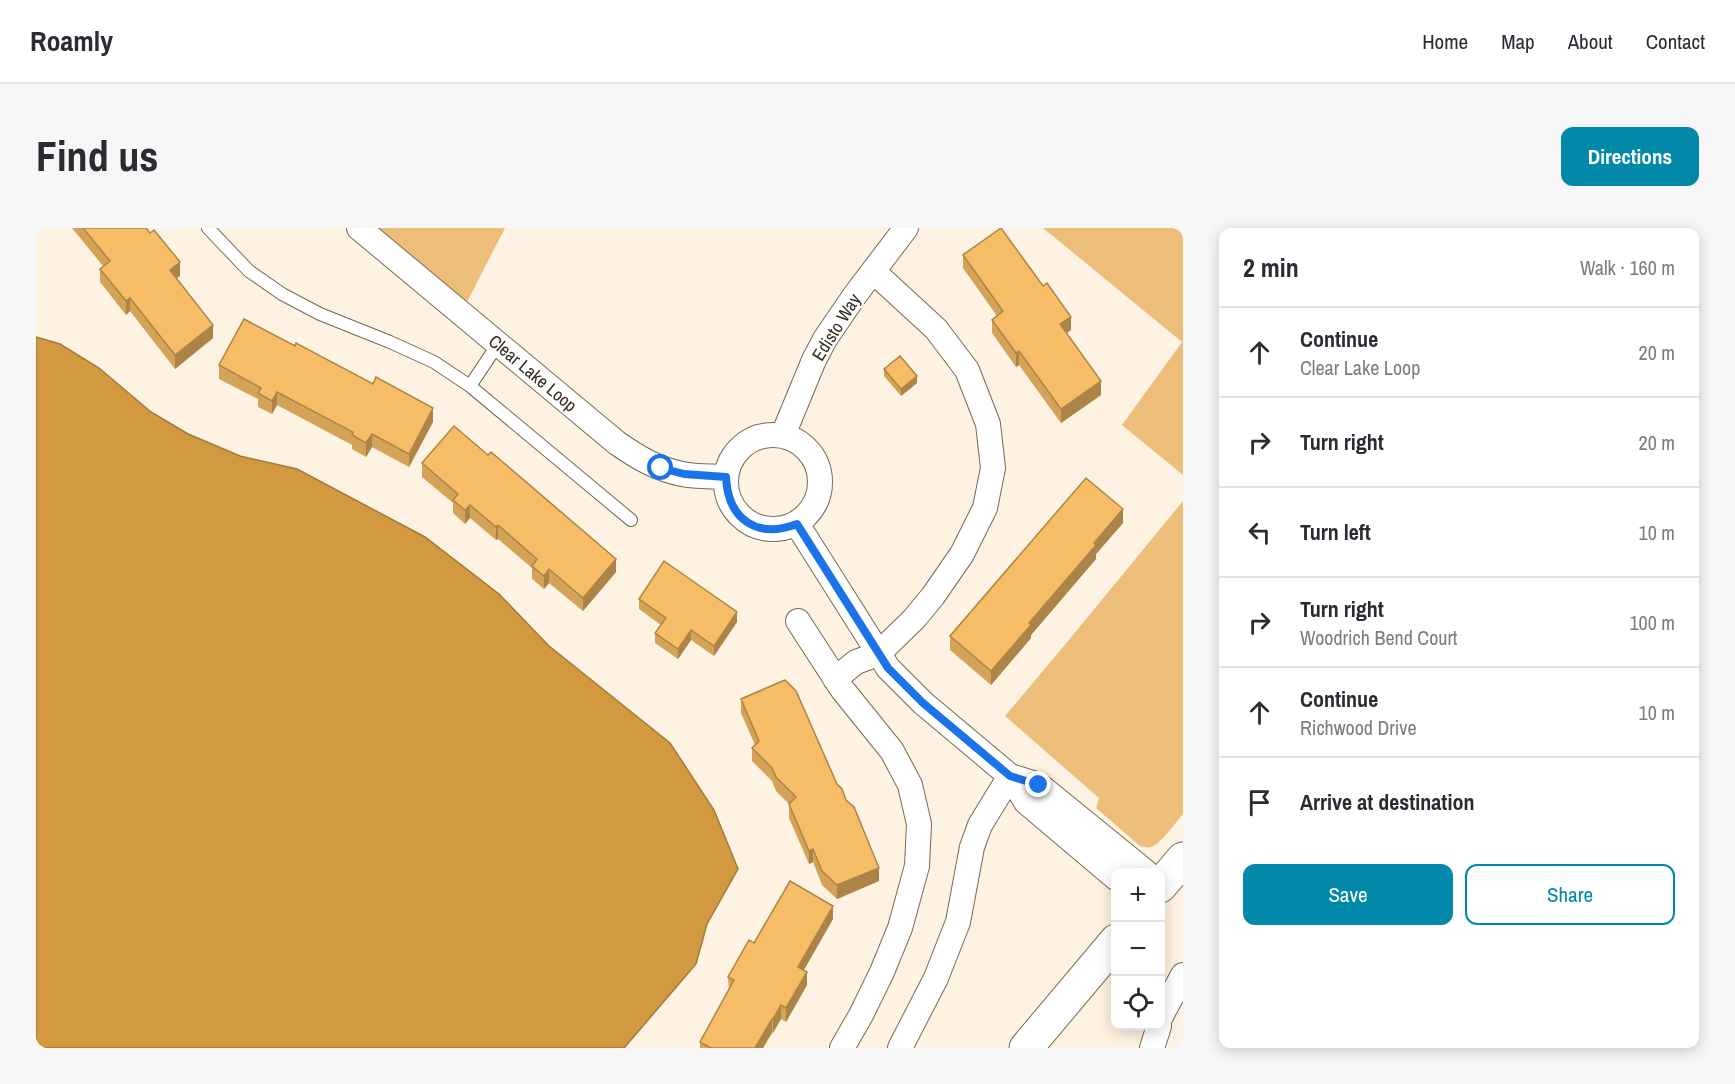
<!DOCTYPE html>
<meta charset="utf-8">
<style>
:root{--surface:#fff;--page:#f7f7f7;--text:#2b2b33;--muted:#7c7c81;--line:#e1e1e2;--accent:#0288a9}
body{margin:0;font-family:"Archivo Narrow",sans-serif;background:var(--page);color:var(--text)}
.controls{position:absolute;right:18px;bottom:18px;display:grid;overflow:hidden;border-radius:12px;box-shadow:0 3px 15px #0003}
.controls button{width:54px;height:54px;display:grid;place-items:center;padding:0;border:0;border-bottom:2px solid var(--line);background:var(--surface);color:var(--text);font:30px sans-serif}
.stop{position:absolute;width:18px;height:18px;margin:-14px;border:4px solid #1a73e8;border-radius:50%;background:#fff}
.stop.end{background:#1a73e8;border-color:#fff;box-shadow:0 2px 6px #0008}
.list{margin:0;padding:0;list-style:none}
h2{display:flex;justify-content:space-between;align-items:center;height:78px;margin:0;padding:0 24px;font-size:26px}
h2 small{font-size:20px;font-weight:400;color:var(--muted)}
.list li{display:grid;grid-template-columns:39px 1fr auto;gap:18px;align-items:center;box-sizing:border-box;height:90px;padding:0 24px;border-top:2px solid var(--line)}
.list b{display:block;font-size:22px;white-space:nowrap}
.list p{margin:0;font-size:20px;white-space:nowrap;color:var(--muted)}
.list em{font-size:20px;font-style:normal;color:var(--muted)}
.actions{display:flex;gap:12px;padding:18px 24px}
.actions a{flex:1;padding:14px 0;border:2px solid var(--accent);border-radius:12px;text-align:center;font-size:21px;color:var(--accent)}
.actions .main{background:var(--accent);color:#fff}
.icon{flex:none;width:33px;height:33px;fill:none;stroke:currentColor;stroke-width:2;stroke-linecap:round;stroke-linejoin:round}
.map{position:relative;flex:none;width:1147px;height:820px;overflow:hidden;border-radius:12px}
header{display:flex;align-items:center;gap:36px;box-sizing:border-box;height:84px;padding:0 30px;background:var(--surface);border-bottom:2px solid var(--line)}
header strong{font-size:28px}
nav{display:flex;gap:33px;margin-inline-start:auto;font-size:21px}
.intro{display:flex;align-items:center;justify-content:space-between;box-sizing:border-box;height:144px;padding:0 36px}
h1{margin:0;font-size:42px}
.button{padding:15px 27px;border-radius:12px;background:var(--accent);color:#fff;font-size:21px;font-weight:700}
main{display:flex;gap:36px;padding:0 36px}
aside{flex:1;background:var(--surface);border-radius:12px;box-shadow:0 3px 15px #0003}
.map>svg:first-child{display:block}
.green{fill:#edbe7a}
.water{fill:#d29940;stroke:#a37937;stroke-width:1.5}
.lines{fill:none;stroke-linecap:round;stroke-linejoin:round}
.lane-casing{stroke:#7a6951;stroke-width:14}
.street-casing{stroke:#7a6951;stroke-width:26}
.secondary-casing{stroke:#7a6951;stroke-width:35}
.lane{stroke:#fff;stroke-width:12}
.street{stroke:#fff;stroke-width:24}
.secondary{stroke:#fff;stroke-width:33}
.wall{fill:#d4a358}
.shaded-wall{fill:#ad8447}
.building{fill:#f7bd66;stroke:#ad8447;stroke-width:1.5}
.route{stroke:#1a73e8;stroke-width:8}
.labels{text-anchor:middle;dominant-baseline:central;stroke-width:4.5;stroke-linejoin:round;paint-order:stroke}
.street-label{font-size:18px;fill:#342d22;stroke:#fff}
</style>
<header>
<strong>Roamly</strong>
<nav><a>Home</a><a>Map</a><a>About</a><a>Contact</a></nav>
</header>
<div class="intro"><h1>Find us</h1><a class="button">Directions</a></div>
<main>
<div class="map">
<svg width="1147" height="820" viewBox="0 0 1147 820">
<rect width="100%" height="100%" fill="#fef2e2"/>
<path class="green" d="M 339,0 L 469,0 L 431,74 Z
M 1007,0 L 1147,0 L 1147,247 L 1086,197 L 1146,114 Z
M 1147,273 L 1147,586 C 1140,594 1124,617 1115,619 C 1112,620 1107,619 1104,618 L 1060,580 L 1063,570 L 969,488 L 1032,413 Z"/>
<path class="water" d="M 0,109 L 24,116 L 63,140 L 115,184 L 152,206 L 204,228 L 261,241 L 389,309 L 463,366 L 513,418 L 634,515 L 678,582 L 702,641 L 671,696 L 660,736 L 588,820 L 0,820 Z"/>
<g class="lines">
<g class="lane-casing">
<path id="lane" d="M 172,0 L 213,43 L 246,66 L 284,86 L 354,114 L 398,134 L 434,158
M 462,116 L 434,158 L 595,292"/>
</g>
<g class="street-casing">
<path id="street" d="M 323,0 L 581,215 C 601,229 621,241 646,246 C 660,249 676,248 690,249
M690 254a47 47 0 1 1 94 0a47 47 0 1 1-94 0Z
M 747,207 L 778,132 L 789,111 L 819,67 L 870,0
M 761,296 L 852,440 L 887,475 L 974,548 L 990,574 L 1080,650
M 762,393 L 806,461 L 856,523 L 874,557 L 883,596 L 881,638 L 864,700 L 846,744 L 825,787 L 806,820
M 799,451 L 820,434 L 842,426 L 878,391 L 897,368 L 926,326 L 949,280 L 957,240 L 952,196 L 931,142 L 900,101 L 838,44
M 974,548 L 1003,557 L 1110,644
M 1124,790 L 1147,747
M 864,820 L 900,750 L 922,694 L 936,619 L 944,597 L 974,548
M 1116,820 L 1123,798"/>
</g>
<g class="secondary-casing">
<path id="secondary" d="M 1124,658 L 1147,631
M 990,820 L 1080,713"/>
</g>
<use href="#lane" class="lane"/>
<use href="#street" class="street"/>
<use href="#secondary" class="secondary"/>
</g>
<path class="wall" d="M 36,0 L 110,0 L 144,48 L 140,50 L 177,110 L 139,141 L 94,83 L 90,87 L 64,54 L 64,41 L 67,38 Z
M 927,27 L 1035,102 L 1031,105 L 1065,167 L 1025,195 L 983,137 L 980,139 L 956,105 L 956,92 L 961,88 L 927,40 Z
M 183,137 L 397,194 L 373,239 L 336,219 L 330,229 L 316,221 L 316,217 L 241,177 L 236,186 L 222,179 L 222,171 L 183,151 Z
M 848,141 L 881,155 L 865,168 L 848,148 Z
M 386,235 L 580,344 L 547,383 L 513,355 L 508,361 L 496,351 L 496,340 L 462,311 L 460,312 L 434,290 L 429,296 L 417,285 L 417,275 L 386,249 Z
M 1087,295 L 1060,326 L 1060,331 L 995,407 L 995,410 L 955,457 L 914,422 L 914,408 Z
M 603,371 L 701,394 L 678,428 L 655,412 L 642,431 L 619,415 L 619,405 L 625,397 L 603,381 Z
M 705,471 L 843,653 L 801,671 L 786,657 L 777,634 L 773,636 L 753,590 L 753,576 L 740,563 L 736,553 L 716,533 L 716,520 L 719,517 L 705,485 Z
M 797,691 L 768,742 L 771,757 L 750,794 L 745,791 L 727,820 L 664,820 L 664,814 L 693,763 L 692,749 L 718,715 Z"/>
<path class="shaded-wall" d="M 144,34 L 144,48 L 134,55 L 134,42 Z
M 94,70 L 94,83 L 90,87 L 90,73 Z
M 1035,89 L 1035,102 L 1024,109 L 1024,96 Z
M 177,97 L 177,110 L 139,141 L 139,127 Z
M 983,123 L 983,137 L 980,139 L 980,125 Z
M 881,148 L 881,155 L 865,168 L 865,161 Z
M 1065,153 L 1065,167 L 1025,195 L 1025,181 Z
M 241,164 L 241,177 L 236,186 L 236,173 Z
M 397,180 L 397,194 L 373,239 L 373,226 Z
M 336,206 L 336,219 L 330,229 L 330,215 Z
M 434,277 L 434,290 L 429,296 L 429,282 Z
M 1087,281 L 1087,295 L 1060,326 L 1060,331 L 995,407 L 995,410 L 955,457 L 955,443 L 1058,315 Z
M 462,297 L 462,311 L 460,312 L 460,299 Z
M 580,331 L 580,344 L 547,383 L 547,370 Z
M 513,341 L 513,355 L 508,361 L 508,348 Z
M 701,384 L 701,394 L 678,428 L 678,418 Z
M 655,402 L 655,412 L 642,431 L 642,421 Z
M 777,621 L 777,634 L 773,636 L 773,623 Z
M 843,640 L 843,653 L 801,671 L 801,657 Z
M 797,678 L 797,691 L 762,752 L 762,739 Z
M 771,744 L 771,757 L 750,794 L 750,780 Z
M 745,777 L 745,791 L 737,805 L 737,791 Z
M 736,791 L 736,804 L 727,820 L 719,820 Z"/>
<path class="building" d="M 47,0 L 110,0 L 114,5 L 118,2 L 144,34 L 134,42 L 177,97 L 139,127 L 94,70 L 90,73 L 64,41 L 74,33 Z
M 965,0 L 1007,58 L 1011,55 L 1035,89 L 1024,96 L 1065,153 L 1025,181 L 983,123 L 980,125 L 956,92 L 967,83 L 927,27 Z
M 208,91 L 259,118 L 260,115 L 337,156 L 340,149 L 397,180 L 373,226 L 336,206 L 330,215 L 316,207 L 317,204 L 241,164 L 236,173 L 222,165 L 225,160 L 183,137 Z
M 864,128 L 881,148 L 865,161 L 848,141 Z
M 418,198 L 452,227 L 455,224 L 580,331 L 547,370 L 513,341 L 508,348 L 496,338 L 501,331 L 462,297 L 460,299 L 434,277 L 429,282 L 417,272 L 422,266 L 386,235 Z
M 1050,250 L 1087,281 L 1058,315 L 1060,317 L 993,395 L 995,397 L 955,443 L 914,408 Z
M 628,333 L 701,384 L 678,418 L 655,402 L 642,421 L 619,405 L 630,390 L 603,371 Z
M 749,452 L 760,463 L 801,556 L 806,561 L 810,572 L 818,579 L 843,640 L 801,657 L 786,643 L 777,621 L 773,623 L 753,576 L 760,569 L 740,549 L 736,540 L 716,520 L 723,513 L 705,471 Z
M 754,653 L 797,678 L 762,739 L 771,744 L 750,780 L 745,777 L 737,791 L 736,791 L 719,820 L 675,820 L 664,814 L 698,752 L 692,749 L 713,712 L 718,715 Z"/>
<g class="lines">
<path class="route" d="M 625,240 L 648,246 L 690,249 C 692,292 721,311 761,296 L 852,440 L 887,475 L 974,548 L 1003,557"/>
</g>
<g class="labels">
<g class="street-label">
<text transform="translate(800 99) rotate(-58)">Edisto Way</text>
<text transform="translate(497 145) rotate(40)">Clear Lake Loop</text>
</g>
</g>
</svg>
<div class="controls">
<button>+</button>
<button>−</button>
<button><svg class="icon" aria-label="locate" viewBox="0 0 24 24"><circle cx="12" cy="12" r="6"/><path d="M12 2v4M12 18v4M2 12h4M18 12h4"/></svg></button>
</div>
<div class="stop" style="left:625px;top:240px"></div>
<div class="stop end" style="left:1003px;top:557px"></div>
</div>
<aside>
<h2>2 min<small>Walk · 160 m</small></h2>
<ul class="list">
<li><svg class="icon" aria-label="ahead" viewBox="0 0 24 24"><path d="M12 20V5M6 11l6-6 6 6"/></svg><div><b>Continue</b><p>Clear Lake Loop</p></div><em>20 m</em></li>
<li><svg class="icon" aria-label="right" viewBox="0 0 24 24"><path d="M7 20v-9h11M14 6l5 5-5 5"/></svg><div><b>Turn right</b></div><em>20 m</em></li>
<li><svg class="icon" aria-label="left" viewBox="0 0 24 24"><path d="M17 20v-9H6M10 6l-5 5 5 5"/></svg><div><b>Turn left</b></div><em>10 m</em></li>
<li><svg class="icon" aria-label="right" viewBox="0 0 24 24"><path d="M7 20v-9h11M14 6l5 5-5 5"/></svg><div><b>Turn right</b><p>Woodrich Bend Court</p></div><em>100 m</em></li>
<li><svg class="icon" aria-label="ahead" viewBox="0 0 24 24"><path d="M12 20V5M6 11l6-6 6 6"/></svg><div><b>Continue</b><p>Richwood Drive</p></div><em>10 m</em></li>
<li><svg class="icon" aria-label="arrive" viewBox="0 0 24 24"><path d="M6 21V4h12l-3 4 3 4H6"/></svg><div><b>Arrive at destination</b></div></li>
</ul>
<div class="actions"><a class="main">Save</a><a>Share</a></div>
</aside>
</main>
